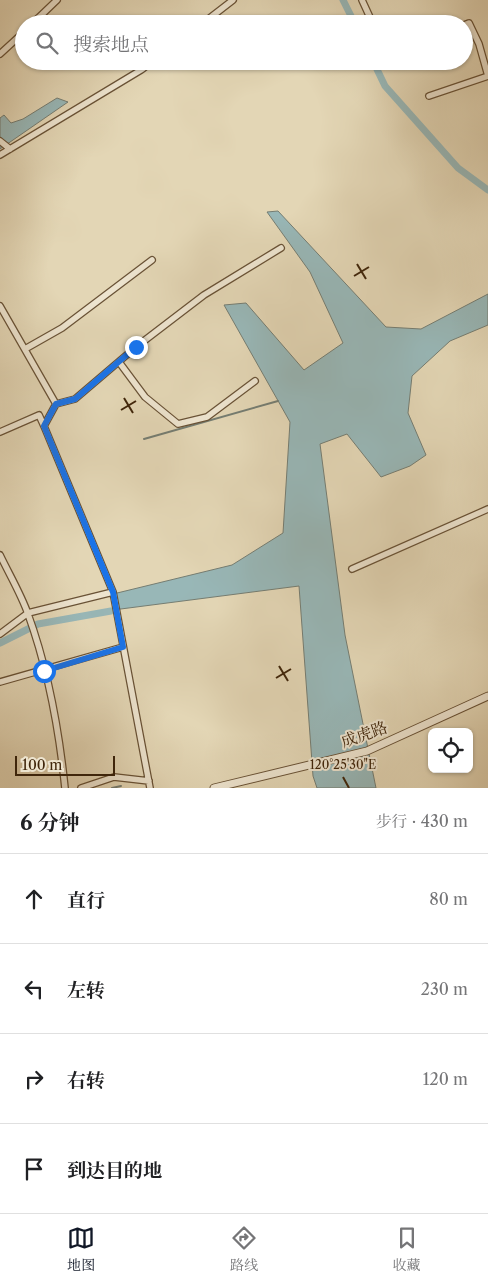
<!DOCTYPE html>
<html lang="zh">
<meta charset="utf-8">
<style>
:root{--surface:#fff;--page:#f6f6f6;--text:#202124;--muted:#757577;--line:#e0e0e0;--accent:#111827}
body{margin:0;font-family:"Libre Caslon Text","Noto Serif SC",serif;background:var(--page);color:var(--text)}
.controls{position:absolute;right:15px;bottom:15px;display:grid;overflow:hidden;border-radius:8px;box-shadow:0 1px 4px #0004}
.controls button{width:45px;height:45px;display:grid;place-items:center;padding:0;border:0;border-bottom:1px solid var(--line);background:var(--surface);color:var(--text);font:25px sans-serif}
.scale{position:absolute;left:15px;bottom:12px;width:100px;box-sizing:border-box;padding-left:5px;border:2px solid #40260b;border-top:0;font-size:14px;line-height:18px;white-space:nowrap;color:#40260b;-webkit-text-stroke:4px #ede4cf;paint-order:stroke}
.stop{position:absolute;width:15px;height:15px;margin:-11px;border:4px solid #1a73e8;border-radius:50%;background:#fff}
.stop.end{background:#1a73e8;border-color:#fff;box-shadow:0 1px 5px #0008}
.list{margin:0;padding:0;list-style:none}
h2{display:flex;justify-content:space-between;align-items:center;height:65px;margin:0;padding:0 20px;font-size:21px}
h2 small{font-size:16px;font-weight:400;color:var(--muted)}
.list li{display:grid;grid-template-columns:32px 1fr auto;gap:15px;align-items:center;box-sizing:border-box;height:90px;padding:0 20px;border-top:1px solid var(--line)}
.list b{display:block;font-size:19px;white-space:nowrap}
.list em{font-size:16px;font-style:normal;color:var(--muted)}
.icon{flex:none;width:28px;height:28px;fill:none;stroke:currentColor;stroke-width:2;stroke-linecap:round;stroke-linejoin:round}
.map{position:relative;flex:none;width:488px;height:788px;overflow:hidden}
.search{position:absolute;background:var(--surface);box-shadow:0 1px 4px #0004;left:15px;right:15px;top:15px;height:55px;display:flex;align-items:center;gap:12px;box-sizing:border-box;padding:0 18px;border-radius:28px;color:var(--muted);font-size:19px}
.sheet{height:425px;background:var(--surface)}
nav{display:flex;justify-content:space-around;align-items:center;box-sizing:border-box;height:70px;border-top:1px solid var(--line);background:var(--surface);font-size:14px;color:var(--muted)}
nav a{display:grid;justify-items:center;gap:2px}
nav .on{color:var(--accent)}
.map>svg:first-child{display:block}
.water{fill:#98b7b7;stroke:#757d72}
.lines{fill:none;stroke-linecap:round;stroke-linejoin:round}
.stream{stroke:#757d72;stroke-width:2}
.canal{stroke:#98b7b7;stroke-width:7}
.minor-casing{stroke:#695236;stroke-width:8}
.tertiary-casing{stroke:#695236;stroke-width:9}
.minor{stroke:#ede4cf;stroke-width:5.5}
.tertiary{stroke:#ede4cf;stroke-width:7}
.route{stroke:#1a73e8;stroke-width:6}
.ticks{fill:none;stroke:#40260b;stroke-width:2}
.labels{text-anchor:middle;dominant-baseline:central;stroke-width:4;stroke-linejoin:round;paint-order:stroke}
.street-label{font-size:16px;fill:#40260b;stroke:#ede4cf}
.ticks-label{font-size:12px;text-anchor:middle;fill:#40260b;stroke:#ede4cf;stroke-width:4;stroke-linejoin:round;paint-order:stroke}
</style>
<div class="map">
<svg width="488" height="788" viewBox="0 0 488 788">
<rect width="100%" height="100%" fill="#e3d6b5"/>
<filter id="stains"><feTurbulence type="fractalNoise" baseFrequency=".004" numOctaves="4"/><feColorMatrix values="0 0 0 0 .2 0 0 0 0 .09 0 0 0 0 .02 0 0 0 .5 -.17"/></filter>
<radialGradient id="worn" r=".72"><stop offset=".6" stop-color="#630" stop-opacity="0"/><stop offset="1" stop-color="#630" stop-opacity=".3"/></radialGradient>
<path class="water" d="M 57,98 L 68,102 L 0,149 L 0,118 L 4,115 L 11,123 L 23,119 Z
M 278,211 L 386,327 L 421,329 L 488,294 L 488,325 L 450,341 L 412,376 L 408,413 L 426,455 L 410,466 L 381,477 L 347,434 L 320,444 L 345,635 L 376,788 L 317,788 L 313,776 L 299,586 L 113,610 L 113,594 L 232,565 L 283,533 L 290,422 L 224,305 L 246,303 L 304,370 L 343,343 L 310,272 L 267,212 Z"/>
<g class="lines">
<path class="stream" d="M 144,439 L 278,401
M 112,788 L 121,786"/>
<path class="canal" d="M 343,0 L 355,24
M 373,61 L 385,86 L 458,168 L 488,190
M 0,643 L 38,624 L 111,611"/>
<g class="minor-casing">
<path id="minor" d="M 362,0 L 373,24
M 32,24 L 57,0
M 202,24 L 233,0
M 464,25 L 469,23 L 479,44 L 488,76
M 0,54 L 24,32
M 397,61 L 399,63 L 402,61
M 429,96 L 488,76
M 0,141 L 10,149
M 0,155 L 141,70 L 153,61
M 0,306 L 56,404 L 44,426
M 25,349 L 62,328 L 152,260
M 119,362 L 145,397 L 178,424 L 207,417 L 255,381
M 56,404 L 75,399 L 136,347 L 204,295 L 281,248
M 0,432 L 39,415 L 44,426 L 113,592 L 150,788
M 0,555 C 9,574 21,594 28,614 C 48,669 59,730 65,788
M 352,569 L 488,509
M 0,634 L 28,613 L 113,592
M 0,682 L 123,647
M 81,788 L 114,777 L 149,781"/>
</g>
<g class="tertiary-casing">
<path id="tertiary" d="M 214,788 L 367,751 L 488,696"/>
</g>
<use href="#minor" class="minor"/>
<use href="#tertiary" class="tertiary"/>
</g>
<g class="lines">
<path class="route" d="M 44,671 L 123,647 L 113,592 L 44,426 L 56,404 L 75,399 L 136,347"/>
</g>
<path class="ticks" d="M 357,264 L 366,279M 354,276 L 369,267M 124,398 L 133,413M 121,410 L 136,401M 279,666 L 288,681M 276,678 L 291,669M 343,777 L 349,788"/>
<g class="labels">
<g class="street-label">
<text transform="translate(364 734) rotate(-19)">成虎路</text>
</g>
</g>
<g class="ticks-label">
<text x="343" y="769">120°25'30"E</text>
</g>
<rect width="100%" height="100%" filter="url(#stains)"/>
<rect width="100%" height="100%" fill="url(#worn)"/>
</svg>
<div class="controls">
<button><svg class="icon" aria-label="locate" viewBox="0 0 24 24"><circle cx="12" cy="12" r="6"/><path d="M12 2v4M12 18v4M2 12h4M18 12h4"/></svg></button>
</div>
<div class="scale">100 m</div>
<div class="stop" style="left:44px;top:671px"></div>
<div class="stop end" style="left:136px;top:347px"></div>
<div class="search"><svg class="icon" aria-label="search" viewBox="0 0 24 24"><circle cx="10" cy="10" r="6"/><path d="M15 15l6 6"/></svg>搜索地点</div>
</div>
<section class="sheet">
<h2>6 分钟<small>步行 · 430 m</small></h2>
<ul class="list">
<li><svg class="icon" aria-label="ahead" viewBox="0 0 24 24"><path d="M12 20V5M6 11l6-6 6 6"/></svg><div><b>直行</b></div><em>80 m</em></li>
<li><svg class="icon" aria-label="left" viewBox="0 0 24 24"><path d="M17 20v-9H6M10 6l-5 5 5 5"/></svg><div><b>左转</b></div><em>230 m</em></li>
<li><svg class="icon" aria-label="right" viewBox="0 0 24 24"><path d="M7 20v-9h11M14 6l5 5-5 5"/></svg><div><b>右转</b></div><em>120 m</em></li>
<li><svg class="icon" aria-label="arrive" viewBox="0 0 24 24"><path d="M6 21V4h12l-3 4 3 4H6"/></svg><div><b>到达目的地</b></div></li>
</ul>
</section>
<nav>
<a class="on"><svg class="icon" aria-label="map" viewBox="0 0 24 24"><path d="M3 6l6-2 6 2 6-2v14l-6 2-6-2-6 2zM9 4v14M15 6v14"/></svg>地图</a>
<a><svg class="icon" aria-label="directions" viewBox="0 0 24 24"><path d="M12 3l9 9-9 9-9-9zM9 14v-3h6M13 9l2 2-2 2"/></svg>路线</a>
<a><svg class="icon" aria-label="saved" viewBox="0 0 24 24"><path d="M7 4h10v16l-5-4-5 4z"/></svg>收藏</a>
</nav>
